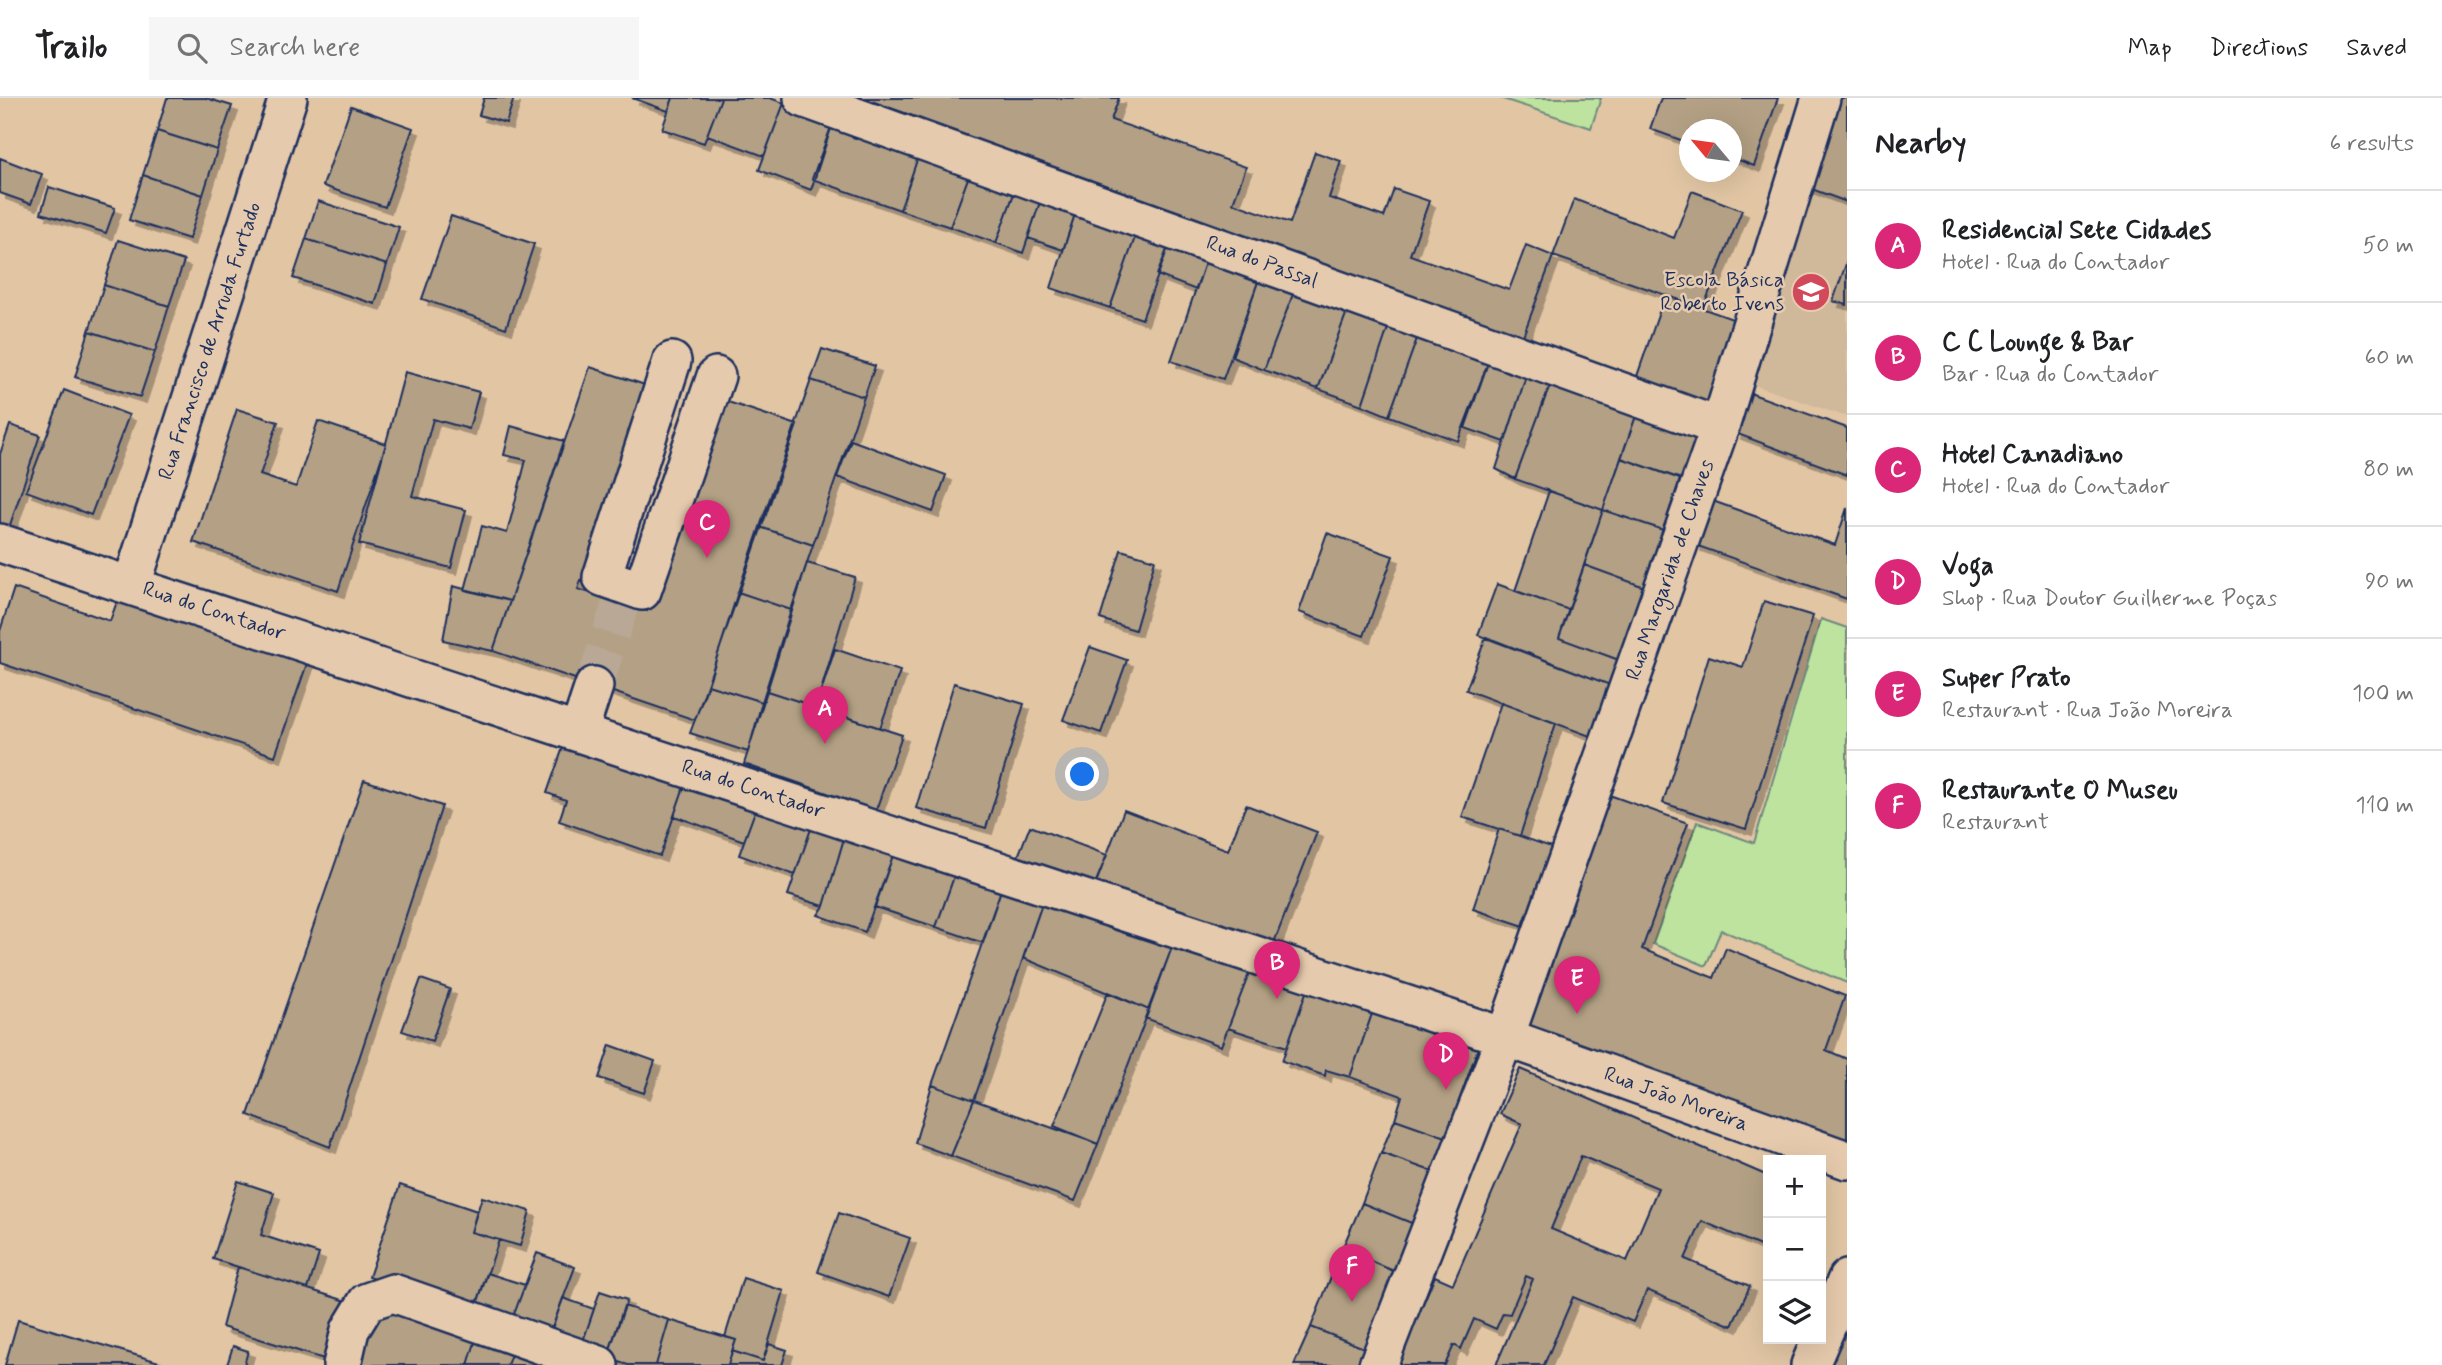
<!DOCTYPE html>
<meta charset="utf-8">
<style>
:root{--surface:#fff;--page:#f6f6f6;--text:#202124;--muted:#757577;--line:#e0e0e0;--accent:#db2777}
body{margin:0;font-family:Mynerve,sans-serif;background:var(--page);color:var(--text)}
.controls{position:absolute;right:21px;bottom:21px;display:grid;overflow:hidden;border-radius:0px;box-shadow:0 7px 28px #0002}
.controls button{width:63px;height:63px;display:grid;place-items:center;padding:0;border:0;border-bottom:2px solid var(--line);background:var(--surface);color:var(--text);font:35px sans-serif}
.compass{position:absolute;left:1679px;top:21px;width:63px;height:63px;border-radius:50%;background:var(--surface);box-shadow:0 7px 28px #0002;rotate:299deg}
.you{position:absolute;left:1083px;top:677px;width:24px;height:24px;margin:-18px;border:5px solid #fff;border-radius:50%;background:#1a73e8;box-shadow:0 0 0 10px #1a73e833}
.badge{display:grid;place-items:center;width:46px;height:46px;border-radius:50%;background:var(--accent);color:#fff;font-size:23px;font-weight:700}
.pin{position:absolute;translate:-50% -58px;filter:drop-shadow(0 2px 4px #0008)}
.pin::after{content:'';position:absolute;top:37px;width:24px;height:21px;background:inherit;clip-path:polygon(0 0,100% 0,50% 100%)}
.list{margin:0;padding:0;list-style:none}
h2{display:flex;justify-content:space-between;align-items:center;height:91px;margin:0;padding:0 28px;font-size:30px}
h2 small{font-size:23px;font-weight:400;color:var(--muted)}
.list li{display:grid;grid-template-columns:46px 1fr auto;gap:21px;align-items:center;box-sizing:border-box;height:112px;padding:0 28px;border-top:2px solid var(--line)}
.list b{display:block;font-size:26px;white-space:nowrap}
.list p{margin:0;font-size:23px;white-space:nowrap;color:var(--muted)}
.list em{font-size:23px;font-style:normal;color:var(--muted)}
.icon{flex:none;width:38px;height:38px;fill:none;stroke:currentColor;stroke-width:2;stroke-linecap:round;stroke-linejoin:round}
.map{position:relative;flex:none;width:1847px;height:1267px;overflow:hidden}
header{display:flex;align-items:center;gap:42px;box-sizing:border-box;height:98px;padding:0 35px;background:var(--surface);border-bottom:2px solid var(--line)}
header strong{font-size:33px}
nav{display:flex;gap:38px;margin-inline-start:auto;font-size:24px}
.search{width:490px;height:63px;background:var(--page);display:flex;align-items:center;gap:18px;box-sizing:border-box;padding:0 24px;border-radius:0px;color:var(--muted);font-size:26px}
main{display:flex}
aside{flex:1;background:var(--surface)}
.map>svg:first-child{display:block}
.built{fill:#d0b89a}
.green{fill:#bee39e;stroke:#6c897e;stroke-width:2}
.building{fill:#b4a185;stroke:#1b2f5e;stroke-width:2;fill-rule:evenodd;filter:url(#shadow)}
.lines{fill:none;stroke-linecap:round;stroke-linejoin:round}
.minor-tunnel{stroke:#baa896;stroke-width:37;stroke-dasharray:37 18;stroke-linecap:butt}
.minor-casing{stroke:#1b2f5e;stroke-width:42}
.minor{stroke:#e6caad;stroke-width:37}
.labels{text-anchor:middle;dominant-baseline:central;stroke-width:5;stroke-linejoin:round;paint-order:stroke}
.street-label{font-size:21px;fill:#1b2f5e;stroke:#e6caad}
.poi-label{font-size:21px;fill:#1b2f5e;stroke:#e6caad;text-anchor:end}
</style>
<header>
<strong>Trailo</strong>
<div class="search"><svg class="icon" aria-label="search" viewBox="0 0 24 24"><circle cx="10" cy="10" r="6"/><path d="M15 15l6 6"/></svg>Search here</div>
<nav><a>Map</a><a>Directions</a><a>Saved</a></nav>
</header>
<main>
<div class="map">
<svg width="1847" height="1267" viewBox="0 0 1847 1267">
<defs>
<filter id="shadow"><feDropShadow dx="6" dy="6" stdDeviation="0" flood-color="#0004"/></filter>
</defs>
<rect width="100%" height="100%" fill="#e2c6a4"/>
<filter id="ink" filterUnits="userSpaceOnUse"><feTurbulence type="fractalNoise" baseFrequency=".0143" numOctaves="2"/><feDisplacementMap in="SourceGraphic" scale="14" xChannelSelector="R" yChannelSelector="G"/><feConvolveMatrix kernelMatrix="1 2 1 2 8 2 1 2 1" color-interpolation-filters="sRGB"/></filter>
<g filter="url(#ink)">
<path class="built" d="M 1806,89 L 1847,104 L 1847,319 L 1748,285 Z"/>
<path class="green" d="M 1500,0 L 1601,0 L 1591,30 Z
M 1821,521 L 1847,530 L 1847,885 L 1721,832 L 1706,868 L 1653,846 L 1697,724 L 1754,745 Z"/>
<path class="building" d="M 167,0 L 206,0 L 232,8 L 217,52 L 157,33 Z
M 484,0 L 514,0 L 506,25 L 479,17 Z
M 632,0 L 673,0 L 668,13 Z
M 673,0 L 721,0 L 704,45 L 662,31 Z
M 721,0 L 770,0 L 784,5 L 764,58 L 707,37 Z
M 863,0 L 1119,0 L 1111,22 L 1246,69 L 1233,105 L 1290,125 L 1315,54 L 1341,63 L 1329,100 L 1384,119 L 1394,91 L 1429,103 L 1410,157 L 1509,192 L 1526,147 L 1553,158 L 1523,238 Z
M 1661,0 L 1778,0 L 1754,68 L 1731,59 L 1731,32 L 1689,32 L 1689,45 L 1650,31 Z
M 1835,0 L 1847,0 L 1847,104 L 1806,89 Z
M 784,5 L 834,21 L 811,92 L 759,72 Z
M 351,8 L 413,30 L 385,109 L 323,88 Z
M 834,21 L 920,53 L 900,112 L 812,81 Z
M 157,33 L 217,52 L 203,97 L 143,77 Z
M 920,53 L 971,72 L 950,129 L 900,112 Z
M 0,60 L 42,76 L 31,106 L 0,95 Z
M 971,72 L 1016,90 L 996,145 L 950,129 Z
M 143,77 L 203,97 L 189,141 L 129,122 Z
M 49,89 L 115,110 L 106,135 L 41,115 Z
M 1016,90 L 1042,98 L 1023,155 L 996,145 Z
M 1692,93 L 1742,112 L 1703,210 L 1553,158 L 1574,101 L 1674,140 Z
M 1042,98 L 1077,110 L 1063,152 L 1028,140 Z
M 318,103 L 399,129 L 387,167 L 306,141 Z
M 1077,110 L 1138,131 L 1110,210 L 1051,190 Z
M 451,118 L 534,146 L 506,230 L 422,201 Z
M 1138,131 L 1170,144 L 1142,221 L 1110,210 Z
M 306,141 L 387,167 L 375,206 L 293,180 Z
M 118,142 L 184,163 L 169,208 L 104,187 Z
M 1170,144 L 1207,159 L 1196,192 L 1157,177 Z
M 1207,159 L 1260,178 L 1223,281 L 1171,263 Z
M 1847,163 L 1847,207 L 1833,203 Z
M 1260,178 L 1295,191 L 1264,272 L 1232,259 Z
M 104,187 L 169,208 L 155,254 L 89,233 Z
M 1295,191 L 1348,211 L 1318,291 L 1264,272 Z
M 1665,197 L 1744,225 L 1713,315 L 1634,287 Z
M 1348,211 L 1390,224 L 1362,307 L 1318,291 Z
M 1390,224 L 1419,235 L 1389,318 L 1362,307 Z
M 89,233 L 155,254 L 140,299 L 75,279 Z
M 1419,235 L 1489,262 L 1458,343 L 1389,318 Z
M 822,251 L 875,268 L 864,299 L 811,282 Z
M 1489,262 L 1527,275 L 1505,344 L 1465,330 Z
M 590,269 L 648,288 L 578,491 L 647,513 L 719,301 L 797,327 L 695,622 L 493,553 Z
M 405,274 L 479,294 L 469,331 L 433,321 L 412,398 L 466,412 L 451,470 L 359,446 Z
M 1527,275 L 1551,284 L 1515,381 L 1496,371 Z
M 811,282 L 864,299 L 813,447 L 760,429 Z
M 1551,284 L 1637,315 L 1603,412 L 1515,381 Z
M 64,292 L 129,317 L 91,417 L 26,393 Z
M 1747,294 L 1847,330 L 1847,377 L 1735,335 Z
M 237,311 L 278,324 L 260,377 L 296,389 L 318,323 L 386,346 L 338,493 L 193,444 Z
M 1637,315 L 1702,337 L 1687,383 L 1621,360 Z
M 10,327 L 40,337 L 7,436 L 0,434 L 0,356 Z
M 511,328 L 564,343 L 510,503 L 465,492 L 482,428 L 507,435 L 526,362 L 504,357 Z
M 851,342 L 946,377 L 933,414 L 837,379 Z
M 1621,360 L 1680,381 L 1663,432 L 1603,412 Z
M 1549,393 L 1603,412 L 1569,512 L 1515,493 Z
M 1710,402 L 1835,447 L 1847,410 L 1847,501 L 1695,447 Z
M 1603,412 L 1663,432 L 1644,489 L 1584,467 Z
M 760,429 L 813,447 L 791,512 L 738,494 Z
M 1327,435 L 1393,458 L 1364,538 L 1299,514 Z
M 1121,452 L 1155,462 L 1135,532 L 1100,521 Z
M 807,465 L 855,479 L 816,609 L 767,593 Z
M 1584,467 L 1653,492 L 1627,565 L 1559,540 Z
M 1497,486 L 1569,512 L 1559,540 L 1627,565 L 1618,590 L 1478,537 Z
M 123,487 L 312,551 L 275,658 L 0,565 L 0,533 L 14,490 L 110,523 Z
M 453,488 L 510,503 L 493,553 L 443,542 Z
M 738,494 L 791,512 L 762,604 L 708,587 Z
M 1764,503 L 1813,518 L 1746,731 L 1663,705 L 1709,558 L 1743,569 Z
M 1486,539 L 1618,590 L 1598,641 L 1466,592 Z
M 1090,549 L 1127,562 L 1101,635 L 1063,622 Z
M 835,551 L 900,573 L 880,630 L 816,609 Z
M 954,585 L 1024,606 L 986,730 L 916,710 Z
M 708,587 L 762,604 L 748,654 L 690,635 Z
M 767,593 L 902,637 L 876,712 L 744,666 Z
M 1501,605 L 1556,625 L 1520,738 L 1462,719 Z
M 566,641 L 686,683 L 660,758 L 559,723 L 566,702 L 547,695 Z
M 364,682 L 442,708 L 330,1049 L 248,1017 Z
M 686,683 L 758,705 L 744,743 L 674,718 Z
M 1601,694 L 1688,725 L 1642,851 L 1714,880 L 1726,850 L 1845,898 L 1826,952 L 1847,961 L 1847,1047 L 1522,934 Z
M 758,705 L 813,725 L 795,777 L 739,757 Z
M 1246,707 L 1317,734 L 1268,860 L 1093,793 L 1124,712 L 1228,752 Z
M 813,725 L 845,737 L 824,808 L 788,797 Z
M 1030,728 L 1107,757 L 1093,791 L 1017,761 Z
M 1499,731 L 1560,752 L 1533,831 L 1473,811 Z
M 845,737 L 895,752 L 865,834 L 818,817 L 824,808 Z
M 895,752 L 956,773 L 936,829 L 875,809 Z
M 956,773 L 1002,789 L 983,845 L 936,829 Z
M 1002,789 L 1043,803 L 974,1002 L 932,987 Z
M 1043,803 L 1172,849 L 1149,912 L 1023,860 Z
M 1176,839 L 1252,868 L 1221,948 L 1145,920 Z
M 1252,868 L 1309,886 L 1287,949 L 1228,930 Z
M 421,881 L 450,891 L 432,943 L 402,933 Z
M 1309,886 L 1374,910 L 1350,979 L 1326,972 L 1325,978 L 1282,963 Z
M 1108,894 L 1149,912 L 1098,1046 L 1054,1028 Z
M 1374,910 L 1479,947 L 1446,1039 L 1395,1021 L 1402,998 L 1350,979 Z
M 610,947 L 655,963 L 644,995 L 599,980 Z
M 1520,971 L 1768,1078 L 1767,1151 L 1702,1123 L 1685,1161 L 1750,1188 L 1732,1228 L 1647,1192 L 1633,1224 L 1573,1199 L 1544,1267 L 1496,1267 L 1533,1181 L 1526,1178 L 1510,1216 L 1503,1215 L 1496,1231 L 1474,1221 L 1461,1251 L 1454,1247 L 1445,1267 L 1396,1267 L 1435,1178 L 1453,1186 L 1522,1026 L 1500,1016 ZM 1581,1058 L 1658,1090 L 1627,1163 L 1551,1131 Z
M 932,987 L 974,1002 L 951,1058 L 915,1045 Z
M 974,1002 L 1098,1046 L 1075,1103 L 951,1058 Z
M 1395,1021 L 1446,1039 L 1434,1074 L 1381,1055 Z
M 1381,1055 L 1434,1074 L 1414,1126 L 1362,1105 Z
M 238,1083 L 274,1095 L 261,1137 L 319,1156 L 308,1191 L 213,1161 Z
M 400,1087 L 477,1113 L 471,1134 L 499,1142 L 474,1215 L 369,1179 Z
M 482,1099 L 530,1113 L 520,1148 L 471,1134 Z
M 1362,1105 L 1414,1126 L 1396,1174 L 1342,1151 Z
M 839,1115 L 910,1140 L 889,1199 L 818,1174 Z
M 1342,1151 L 1396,1174 L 1364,1250 L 1311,1229 Z
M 537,1155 L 575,1169 L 548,1241 L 510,1227 Z
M 238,1169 L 346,1203 L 327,1262 L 222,1229 Z
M 487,1175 L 525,1187 L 510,1227 L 474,1215 Z
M 743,1180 L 784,1193 L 763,1263 L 732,1253 L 736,1242 L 725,1239 Z
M 600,1193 L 627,1202 L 607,1260 L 580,1252 Z
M 563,1200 L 594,1211 L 580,1252 L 548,1241 Z
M 376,1207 L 477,1238 L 468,1267 L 357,1267 Z
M 624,1208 L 669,1222 L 656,1267 L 628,1267 L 607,1260 Z
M 1847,1216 L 1847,1267 L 1824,1267 Z
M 18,1222 L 169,1267 L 5,1267 Z
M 669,1222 L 736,1242 L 728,1267 L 656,1267 Z
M 1311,1229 L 1364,1250 L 1358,1267 L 1294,1267 Z
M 477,1238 L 513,1251 L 507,1267 L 468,1267 Z
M 769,1246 L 787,1252 L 782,1267 L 728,1267 L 732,1253 L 763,1263 Z
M 233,1248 L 248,1253 L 244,1267 L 227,1267 Z
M 513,1251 L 556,1267 L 507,1267 Z"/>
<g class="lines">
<path class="minor-tunnel" d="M 594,588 L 621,505"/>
<g class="minor-casing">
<path id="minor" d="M 803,0 L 1720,329
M 672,263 L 602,479 L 642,493 L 716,278
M 0,445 L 1505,939 L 1847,1062
M 132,486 L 288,0
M 579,633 L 594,588
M 342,1267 L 350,1232 L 367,1204 L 393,1195 L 599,1267
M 1378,1267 L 1505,939 L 1720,329 L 1821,0
M 1810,1267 L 1847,1181"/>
</g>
<use href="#minor" class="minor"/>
</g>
</g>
<defs>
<g id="school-disc" transform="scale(2.0125)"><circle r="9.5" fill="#d1495b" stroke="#e6caad"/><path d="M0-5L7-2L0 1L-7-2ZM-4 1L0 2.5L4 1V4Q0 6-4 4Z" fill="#fff"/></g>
</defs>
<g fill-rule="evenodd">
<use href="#school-disc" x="1811" y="194"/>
</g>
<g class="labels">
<g class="street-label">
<text transform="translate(1262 164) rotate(20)">Rua do Passal</text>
<text transform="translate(210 243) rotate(-72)">Rua Francisco de Arruda Furtado</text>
<text transform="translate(1670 472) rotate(-71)">Rua Margarida de Chaves</text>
<text transform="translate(214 513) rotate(18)">Rua do Contador</text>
<text transform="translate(753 691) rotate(18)">Rua do Contador</text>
<text transform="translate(1676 1001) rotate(20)">Rua João Moreira</text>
</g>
<g class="poi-label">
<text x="1784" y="182">Escola Básica<tspan x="1784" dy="24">Roberto Ivens</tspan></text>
</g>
</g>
</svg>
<div class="controls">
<button>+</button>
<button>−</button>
<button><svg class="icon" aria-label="layers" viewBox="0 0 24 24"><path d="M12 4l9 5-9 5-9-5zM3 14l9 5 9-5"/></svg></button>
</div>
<svg class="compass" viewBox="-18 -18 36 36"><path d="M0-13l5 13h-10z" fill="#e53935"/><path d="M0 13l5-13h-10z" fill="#757577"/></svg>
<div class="you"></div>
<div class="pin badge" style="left:825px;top:646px">A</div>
<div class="pin badge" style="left:1277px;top:901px">B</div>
<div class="pin badge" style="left:707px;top:460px">C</div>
<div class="pin badge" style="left:1446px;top:992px">D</div>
<div class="pin badge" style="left:1577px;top:916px">E</div>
<div class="pin badge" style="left:1352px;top:1204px">F</div>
</div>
<aside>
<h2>Nearby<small>6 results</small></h2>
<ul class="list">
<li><span class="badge">A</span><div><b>Residencial Sete Cidades</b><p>Hotel · Rua do Contador</p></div><em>50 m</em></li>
<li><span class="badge">B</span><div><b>C C Lounge &amp; Bar</b><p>Bar · Rua do Contador</p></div><em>60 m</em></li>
<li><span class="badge">C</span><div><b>Hotel Canadiano</b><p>Hotel · Rua do Contador</p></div><em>80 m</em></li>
<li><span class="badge">D</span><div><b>Voga</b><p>Shop · Rua Doutor Guilherme Poças</p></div><em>90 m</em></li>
<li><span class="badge">E</span><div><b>Super Prato</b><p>Restaurant · Rua João Moreira</p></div><em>100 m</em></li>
<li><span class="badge">F</span><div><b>Restaurante O Museu</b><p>Restaurant</p></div><em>110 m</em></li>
</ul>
</aside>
</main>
